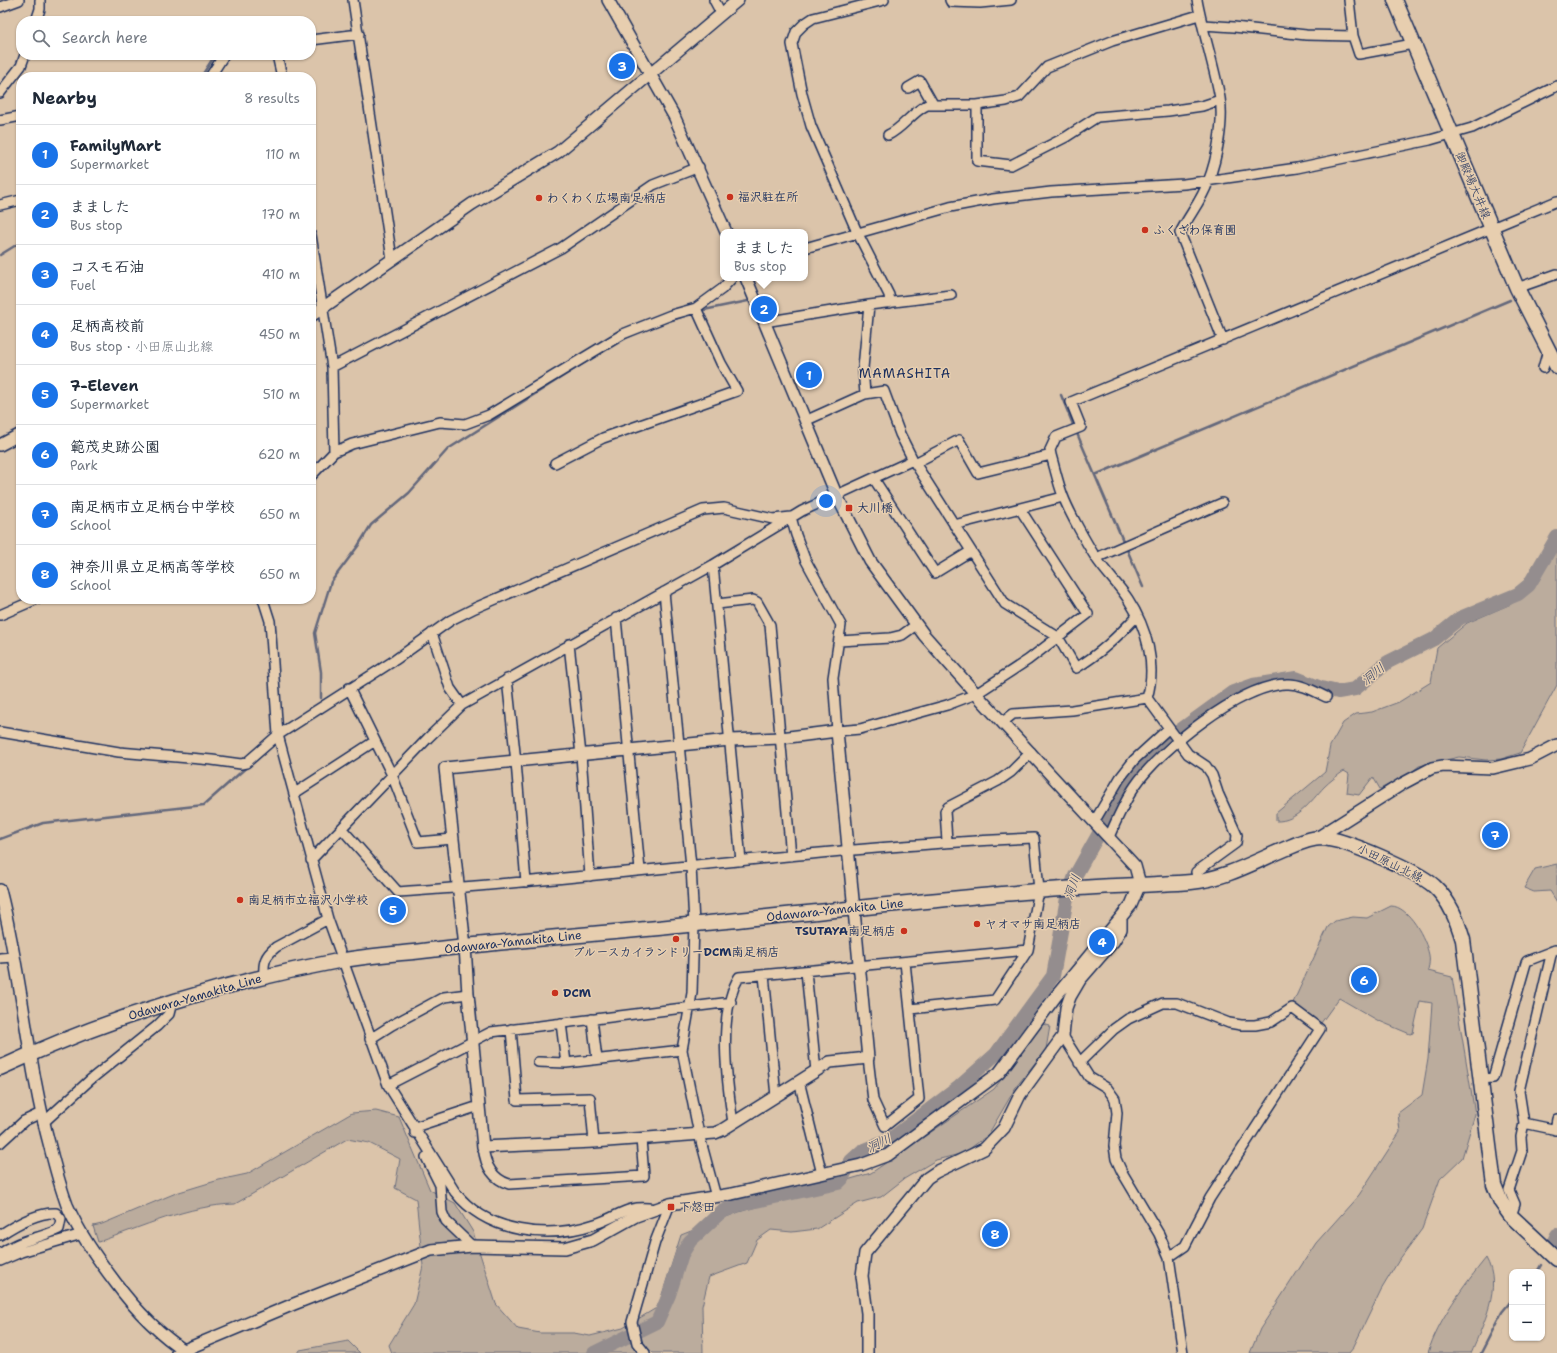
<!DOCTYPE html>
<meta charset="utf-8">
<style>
:root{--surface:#fff;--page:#f6f6f7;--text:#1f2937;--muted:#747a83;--line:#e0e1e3;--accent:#1a73e8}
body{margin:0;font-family:"Shantell Sans","Klee One",sans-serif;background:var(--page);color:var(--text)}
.controls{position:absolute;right:12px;bottom:12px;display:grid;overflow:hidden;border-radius:8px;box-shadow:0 1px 3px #0004}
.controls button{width:36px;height:36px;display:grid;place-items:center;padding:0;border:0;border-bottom:1px solid var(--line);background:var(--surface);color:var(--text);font:20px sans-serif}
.you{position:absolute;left:826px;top:501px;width:14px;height:14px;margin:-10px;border:3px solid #fff;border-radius:50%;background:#1a73e8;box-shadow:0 0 0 6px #1a73e833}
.badge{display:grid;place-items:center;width:26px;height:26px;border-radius:50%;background:var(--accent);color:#fff;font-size:13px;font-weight:700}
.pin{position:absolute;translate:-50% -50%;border:2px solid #fff;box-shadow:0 1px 4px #0006}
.popup{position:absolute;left:720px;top:229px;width:88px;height:52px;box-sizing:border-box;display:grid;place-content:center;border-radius:8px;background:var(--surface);filter:drop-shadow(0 1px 3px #0005);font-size:13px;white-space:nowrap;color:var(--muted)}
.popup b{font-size:15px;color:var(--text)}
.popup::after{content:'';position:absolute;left:50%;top:100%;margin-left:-8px;border:8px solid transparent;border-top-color:var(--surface)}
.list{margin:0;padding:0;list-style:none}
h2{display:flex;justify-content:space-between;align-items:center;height:52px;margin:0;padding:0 16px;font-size:17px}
h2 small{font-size:13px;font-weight:400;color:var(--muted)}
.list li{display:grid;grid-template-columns:26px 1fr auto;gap:12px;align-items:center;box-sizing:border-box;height:60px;padding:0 16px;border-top:1px solid var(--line)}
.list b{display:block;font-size:15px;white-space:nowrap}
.list p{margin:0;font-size:13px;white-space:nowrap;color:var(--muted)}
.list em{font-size:13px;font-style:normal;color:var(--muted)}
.icon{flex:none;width:22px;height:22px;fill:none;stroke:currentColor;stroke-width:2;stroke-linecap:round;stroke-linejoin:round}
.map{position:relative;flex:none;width:1557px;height:1353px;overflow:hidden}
.search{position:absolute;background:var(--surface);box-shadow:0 1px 3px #0004;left:16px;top:16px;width:300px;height:44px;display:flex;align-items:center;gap:10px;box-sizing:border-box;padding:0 14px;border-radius:16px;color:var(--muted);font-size:15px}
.panel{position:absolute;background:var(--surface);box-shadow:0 1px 3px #0004;left:16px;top:72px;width:300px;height:532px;border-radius:16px}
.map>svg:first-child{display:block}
.green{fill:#bbac9d;stroke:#6b6e7e}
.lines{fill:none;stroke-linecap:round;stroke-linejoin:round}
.stream{stroke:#64677b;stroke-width:2.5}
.river{stroke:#948d8e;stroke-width:14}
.minor-casing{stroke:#1b2f5e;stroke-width:12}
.tertiary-casing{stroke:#1b2f5e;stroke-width:14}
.primary-casing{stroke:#1b2f5e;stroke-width:17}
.minor{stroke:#e7ceaf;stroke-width:9}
.tertiary{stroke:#e7ceaf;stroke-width:11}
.primary{stroke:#e7ceaf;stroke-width:14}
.poi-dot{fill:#c8321e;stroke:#e7ceaf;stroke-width:1.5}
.labels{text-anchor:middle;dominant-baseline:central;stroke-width:3;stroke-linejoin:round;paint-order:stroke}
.street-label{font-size:12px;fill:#1b2f5e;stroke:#e7ceaf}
.poi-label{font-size:12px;font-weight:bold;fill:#1b2f5e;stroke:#e7ceaf;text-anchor:start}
.neighbourhood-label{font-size:13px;letter-spacing:1px;fill:#1b2f5e;stroke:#e7ceaf}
.water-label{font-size:13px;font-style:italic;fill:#334268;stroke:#e7ceaf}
</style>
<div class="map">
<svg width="1557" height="1353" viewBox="0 0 1557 1353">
<rect width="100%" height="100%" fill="#dbc4aa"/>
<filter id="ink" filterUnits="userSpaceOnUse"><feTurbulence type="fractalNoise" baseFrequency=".025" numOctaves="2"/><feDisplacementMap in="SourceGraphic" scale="8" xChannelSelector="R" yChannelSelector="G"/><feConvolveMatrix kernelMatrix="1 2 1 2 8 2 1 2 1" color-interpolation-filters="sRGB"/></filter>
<g filter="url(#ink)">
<path class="green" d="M 1557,546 L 1557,685 L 1520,753 L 1501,759 L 1486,760 L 1459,757 L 1419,766 L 1408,775 L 1380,789 L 1373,777 L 1359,795 L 1347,793 L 1349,774 L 1344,771 C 1337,776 1330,781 1324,787 C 1311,801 1297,822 1276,821 L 1276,813 L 1325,772 L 1330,746 L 1343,723 L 1356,714 L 1372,712 L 1399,702 L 1431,682 L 1437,648 L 1467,623 L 1511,604 L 1528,593 L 1538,582 Z
M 1557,864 L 1557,902 L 1550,891 L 1534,892 L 1524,888 L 1535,869 Z
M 1391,906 C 1409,906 1426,939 1429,955 C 1430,960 1429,965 1428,971 L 1452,977 L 1475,1114 L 1462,1158 L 1440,1179 L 1422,1229 L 1399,1260 L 1381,1290 L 1353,1348 L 1349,1353 L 1250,1353 L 1260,1329 L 1316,1243 L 1359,1195 L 1400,1132 L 1398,1113 L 1422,1095 L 1428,1059 L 1432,1003 L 1420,1001 L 1413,1033 L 1410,1034 L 1377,1020 L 1339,998 L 1321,1023 L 1317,1023 L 1292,1005 L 1328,927 L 1335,921 L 1353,917 L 1367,918 Z
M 1043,1024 L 1050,1026 L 1046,1049 L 1016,1087 L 988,1135 L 964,1153 L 936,1160 L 904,1179 L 881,1197 L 858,1203 L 817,1229 L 792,1232 L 771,1230 L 757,1240 L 747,1263 L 709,1277 L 702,1306 L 703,1353 L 653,1353 L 649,1349 L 637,1353 L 392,1353 L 389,1345 L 414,1304 L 423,1266 L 416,1199 L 395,1188 L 400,1159 L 369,1143 L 347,1139 L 235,1204 C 189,1205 142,1227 98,1242 L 93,1226 L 102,1224 L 176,1193 L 219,1180 L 247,1174 L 352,1113 L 376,1111 L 399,1117 L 430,1190 L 455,1203 L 473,1232 L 496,1304 L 518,1329 L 540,1333 L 574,1333 L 590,1336 L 623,1328 L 658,1307 L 681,1235 L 739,1212 L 871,1173 L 994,1089 Z
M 1486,1258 C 1503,1288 1483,1324 1471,1353 L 1428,1353 C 1437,1321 1465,1284 1486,1258 Z
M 348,1341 L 360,1353 L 298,1353 L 300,1350 Z"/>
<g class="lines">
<path class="stream" d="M 201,77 L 215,55
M 0,255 L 21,242
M 699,311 L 748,301
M 669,321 L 681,317
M 619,341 L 632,335
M 1061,395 L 1074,427
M 1076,431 L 1124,543
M 1095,475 L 1510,300
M 1126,547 L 1143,587
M 321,698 L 321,672 L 315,633 L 331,582 L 358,546 L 371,525 L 409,493 L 448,449 L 587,361
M 0,839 L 43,823 L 204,805 L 249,765
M 1537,1272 L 1541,1265
M 1481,1353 L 1502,1312 L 1512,1300"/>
<path class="river" d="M 1555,1239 L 1557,1235
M 594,1353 L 657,1322 L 669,1295 L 682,1254 L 690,1241 L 721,1212 L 738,1205 L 838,1183 L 842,1179 L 851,1161 L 862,1151 L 888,1141 L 959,1087 L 996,1054 L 1053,976 L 1067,898 L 1075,876 L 1128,782 L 1164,742 L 1233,692 L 1253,685 L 1296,678 L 1321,688 L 1338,692 L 1355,689 L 1388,662 L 1434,639 L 1460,618 L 1518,594 L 1529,585 L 1557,537"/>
<g class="minor-casing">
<path id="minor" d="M 353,0 L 392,259
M 714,0 L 721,13
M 884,0 L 813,18 L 804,24 L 796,32 L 792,44 L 802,94 L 811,126 L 857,232 L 889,295 L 890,303
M 950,0 L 951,2 L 980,3 L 1011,0
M 1197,0 C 1203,33 1214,65 1220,98 C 1224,122 1217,159 1208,182 C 1202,200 1189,215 1180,233 L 1223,340
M 1349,0 L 1353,36 L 1359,54 L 1413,44
M 0,7 L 19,0
M 36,21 L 40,9 L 40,0
M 1203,25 L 1234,27 L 1306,35 L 1353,36
M 311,40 L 359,34
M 277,55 L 282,77
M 210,77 L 224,55
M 908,88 L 920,81 L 933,104
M 0,93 L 21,66 L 25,55
M 977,105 L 977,161 L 1011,165 L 1066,137 L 1097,117 L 1168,111 L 1202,106 L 1220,100
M 0,120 L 21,116
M 888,135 C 903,128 912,112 927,105 L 977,105 L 1006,101 L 1019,97 L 1047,67 L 1112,41 L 1199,15
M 0,205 L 21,200
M 311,235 L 332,367 L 334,452
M 805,248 L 950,207 L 993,199 L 1051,192 L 1184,184 L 1297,168 L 1430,140 L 1472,128 L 1557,86
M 1517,288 L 1557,274
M 764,322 L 869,305 L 951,295
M 332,367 L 561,248 L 653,185 L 699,167
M 1543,368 L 1548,350
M 865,394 L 863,368 L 869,305
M 805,421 L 865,394 L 884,391 L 900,434 L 913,460 L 1005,604 L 1058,637 L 1076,668 C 1100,654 1118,636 1137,616
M 1051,455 L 1050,450 L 1056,437 L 1081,427 L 1071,402 L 1557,201
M 555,463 L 603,438 L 737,391 L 721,363 L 696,308
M 915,463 L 959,440 L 978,473 L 1051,455 C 1055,469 1058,483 1063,496 C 1069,512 1087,544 1096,558 C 1106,573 1119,585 1128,599 C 1147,628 1157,665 1147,698
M 311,476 L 334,452 L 352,444 L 440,422 L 465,424 L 489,415 L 623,334 L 671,315 L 696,308 L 722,289 L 732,278
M 874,479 L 935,573 L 971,551
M 954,525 L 1063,497
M 1096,558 L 1222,503
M 713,565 L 741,861
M 664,592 L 691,866 L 694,924 L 692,993 L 682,1050 L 699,1134 L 716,1197
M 263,599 L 270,621 L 278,735 L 328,919 L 388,1085 L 455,1192 C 487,1233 548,1240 595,1224 C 621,1216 626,1204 655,1209
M 717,604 L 753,600 L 757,602 L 770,625 L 791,856
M 0,615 L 37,599
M 616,618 L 640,870
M 432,633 L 450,688 L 462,705
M 839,641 L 890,638 L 902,635 L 916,625
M 569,644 L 581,755 L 590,876
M 507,679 L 516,762 L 526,882
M 349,688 L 392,775 L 418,842 L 453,839
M 1147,698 L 1188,754 L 1206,766 L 1212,775 L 1218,793 L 1237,835 L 1236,843 L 1196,872 L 1198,881
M 1003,722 L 1013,714 L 1072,710 L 1147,698
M 0,732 L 119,752 L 212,760 L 241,764 L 246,763 L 278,735 L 395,660 L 451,620 L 475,608 L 703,510 L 724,508 L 773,519 L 791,517 L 796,535 L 805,559 L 841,625 L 833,678 L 837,731 L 860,729 L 947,705 L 976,694 L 1028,660 L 1088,614 L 1020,509
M 295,793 L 375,741
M 1094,822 L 1120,778 L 1134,760 L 1169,728
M 342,829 L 398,892 C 610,878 821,847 1034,838 L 1039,890 L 1028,950 L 995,1000 L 910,1009
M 1109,837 C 1117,819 1124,802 1135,786 C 1160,749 1241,685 1286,684 C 1300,683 1314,691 1326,697
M 947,841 L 945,811 L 948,807 L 998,781 L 1011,772 L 1031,752
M 311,860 L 428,738 L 462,705 L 713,565 L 802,511 L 913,460
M 0,958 L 14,957
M 806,971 L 816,1071
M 764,975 L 776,1096
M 264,976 C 263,962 265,956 276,947 L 328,919
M 592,1019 L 597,1059
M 561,1023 L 566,1063
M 511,1029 L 517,1100 L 590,1098 L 594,1142
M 1063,1036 L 1089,1077 L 1107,1088 L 1115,1099 L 1117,1113 L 1114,1146 L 1116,1159 L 1122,1172 L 1159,1234 L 1169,1257 L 1183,1353
M 370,1039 L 392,1025 L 444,997 L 468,994
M 868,1058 L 873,1100 L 885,1126 L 919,1099 L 905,962
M 538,1062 L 566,1063 L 682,1050
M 1079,1063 L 1114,1029 L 1128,1019 L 1163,1003 L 1177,1003 L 1229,1023 L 1241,1025 L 1255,1025 L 1271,1022 L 1292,1008 L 1320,1029 L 1210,1198 L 1185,1246 L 1169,1257
M 1481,1079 L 1493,1078 L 1526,963 L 1527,961 L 1555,950
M 799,1081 L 822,1174
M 388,1085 L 491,1032 L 731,1002
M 43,1123 L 90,1080 L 157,1026 L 169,1014 L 172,1002
M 733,1123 C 727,1082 717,1014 739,977 L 1028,950
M 1524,1123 L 1557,1130
M 1555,1130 L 1557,1119
M 415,1133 L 415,1127 L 479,1106
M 0,1143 L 24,1121 L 41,1113
M 483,1147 C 485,1164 492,1179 509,1184 L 644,1176 L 641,1139
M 426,1157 L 440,1185 L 442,1212 L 446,1221 L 472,1246
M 1511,1216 L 1515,1204 L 1509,1190 L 1522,1151 L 1521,1137 L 1524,1123 L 1519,1091 L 1552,951
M 0,1235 C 15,1225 38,1212 56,1213 L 61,1219 L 59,1229 C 39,1239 18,1240 0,1254
M 0,1261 L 21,1252 L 82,1234
M 645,1353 L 637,1343 L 632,1322 L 655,1242 L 670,1204"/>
</g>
<g class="tertiary-casing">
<path id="tertiary" d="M 608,0 L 674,116 L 726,232
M 311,316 L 472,204 L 558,152 L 738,0
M 0,445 L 21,434
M 837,731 L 868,1058 L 830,1062 L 722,1130 L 715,1133 L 594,1142 L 483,1147 L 468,994 L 465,946 L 445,768 L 730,740 L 781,738 Z
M 1317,838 L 1402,784 L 1432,768 L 1443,766 L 1493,768 L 1530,759 L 1557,745
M 0,890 C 22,975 27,1062 50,1147 C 55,1167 60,1186 67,1205 C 79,1233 97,1258 115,1282 C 134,1308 160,1335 188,1353
M 177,1353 L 294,1304 L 431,1250 L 472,1246 L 565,1248 L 593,1240 L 636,1216 L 670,1204 L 732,1194 L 861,1165 L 888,1155 L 999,1073 L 1056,996 L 1131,905 L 1140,884 L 1135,866 L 976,694 L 924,635 L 870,561 L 836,494 L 746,278
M 867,1353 L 867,1313 L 862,1276 L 865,1253 L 927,1178 L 936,1172 L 984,1149 L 1004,1128 L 1020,1095 L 1063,1036 L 1066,1008 L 1070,997 L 1080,980 L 1113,942 L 1121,929 L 1121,920"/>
</g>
<g class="primary-casing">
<path id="primary" d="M 1395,0 L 1517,288 L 1557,367
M 0,1068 C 107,1018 222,983 338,961 C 366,956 394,954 422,951 C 504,941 586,935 668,927 C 791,915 914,901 1037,891 C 1088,886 1140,886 1191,882 C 1225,879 1254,862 1285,849 C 1297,844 1309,838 1322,838 C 1345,839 1417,871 1434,886 C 1450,901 1457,920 1463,940 L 1494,1185 L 1501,1202 L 1511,1216 L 1557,1259"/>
</g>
<use href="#minor" class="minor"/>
<use href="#tertiary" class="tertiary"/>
<use href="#primary" class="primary"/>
</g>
</g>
<g class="poi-dot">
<circle cx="730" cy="197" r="4"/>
<circle cx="539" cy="198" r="4"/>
<circle cx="1145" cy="230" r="4"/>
<rect x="845" y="504" width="8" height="8" rx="2"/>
<circle cx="240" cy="900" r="4"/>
<circle cx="977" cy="924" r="4"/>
<circle cx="904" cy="931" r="4"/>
<circle cx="676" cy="939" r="4"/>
<circle cx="555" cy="993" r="4"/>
<rect x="667" y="1203" width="8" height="8" rx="2"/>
</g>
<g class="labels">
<g class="street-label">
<text transform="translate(1473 185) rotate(67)">御殿場大井線</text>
<text transform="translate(1390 863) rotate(26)">小田原山北線</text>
<text transform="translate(835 910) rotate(-6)">Odawara-Yamakita Line</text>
<text transform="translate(513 942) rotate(-6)">Odawara-Yamakita Line</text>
<text transform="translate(195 997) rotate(-16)">Odawara-Yamakita Line</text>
</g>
<g class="poi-label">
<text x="738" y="197">福沢駐在所</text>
<text x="547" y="198">わくわく広場南足柄店</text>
<text x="1153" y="230">ふくざわ保育園</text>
<text x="857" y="508">大川橋</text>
<text x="248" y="900">南足柄市立福沢小学校</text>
<text x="985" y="924">ヤオマサ南足柄店</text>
<text x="896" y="931" text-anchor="end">TSUTAYA南足柄店</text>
<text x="676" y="952" text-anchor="middle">ブルースカイランドリーDCM南足柄店</text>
<text x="563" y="993">DCM</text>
<text x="679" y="1207">下怒田</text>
</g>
<g class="neighbourhood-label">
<text x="905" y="373">MAMASHITA</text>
</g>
<g class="water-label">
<text transform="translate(1373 674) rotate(-39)">洞川</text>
<text transform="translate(1072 887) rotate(-70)">洞川</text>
<text transform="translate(879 1143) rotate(-26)">洞川</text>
</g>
</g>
</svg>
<div class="controls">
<button>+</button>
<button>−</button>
</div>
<div class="you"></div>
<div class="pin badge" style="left:809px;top:375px">1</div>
<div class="pin badge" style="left:764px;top:309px">2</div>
<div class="popup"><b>まました</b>Bus stop</div>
<div class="pin badge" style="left:622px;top:66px">3</div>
<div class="pin badge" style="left:1102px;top:942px">4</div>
<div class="pin badge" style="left:393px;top:910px">5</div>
<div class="pin badge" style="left:1364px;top:980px">6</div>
<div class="pin badge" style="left:1495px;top:835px">7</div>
<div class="pin badge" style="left:995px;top:1234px">8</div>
<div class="search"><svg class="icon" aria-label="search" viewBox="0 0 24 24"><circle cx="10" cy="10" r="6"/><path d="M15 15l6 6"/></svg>Search here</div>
<section class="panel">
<h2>Nearby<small>8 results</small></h2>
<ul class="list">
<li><span class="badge">1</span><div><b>FamilyMart</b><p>Supermarket</p></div><em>110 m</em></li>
<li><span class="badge">2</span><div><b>まました</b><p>Bus stop</p></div><em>170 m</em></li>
<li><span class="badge">3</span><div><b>コスモ石油</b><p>Fuel</p></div><em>410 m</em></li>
<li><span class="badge">4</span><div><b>足柄高校前</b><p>Bus stop · 小田原山北線</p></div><em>450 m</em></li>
<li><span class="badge">5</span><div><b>7-Eleven</b><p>Supermarket</p></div><em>510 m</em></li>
<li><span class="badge">6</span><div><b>範茂史跡公園</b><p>Park</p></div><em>620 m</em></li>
<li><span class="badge">7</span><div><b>南足柄市立足柄台中学校</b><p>School</p></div><em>650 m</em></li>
<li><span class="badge">8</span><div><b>神奈川県立足柄高等学校</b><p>School</p></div><em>650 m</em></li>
</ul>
</section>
</div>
